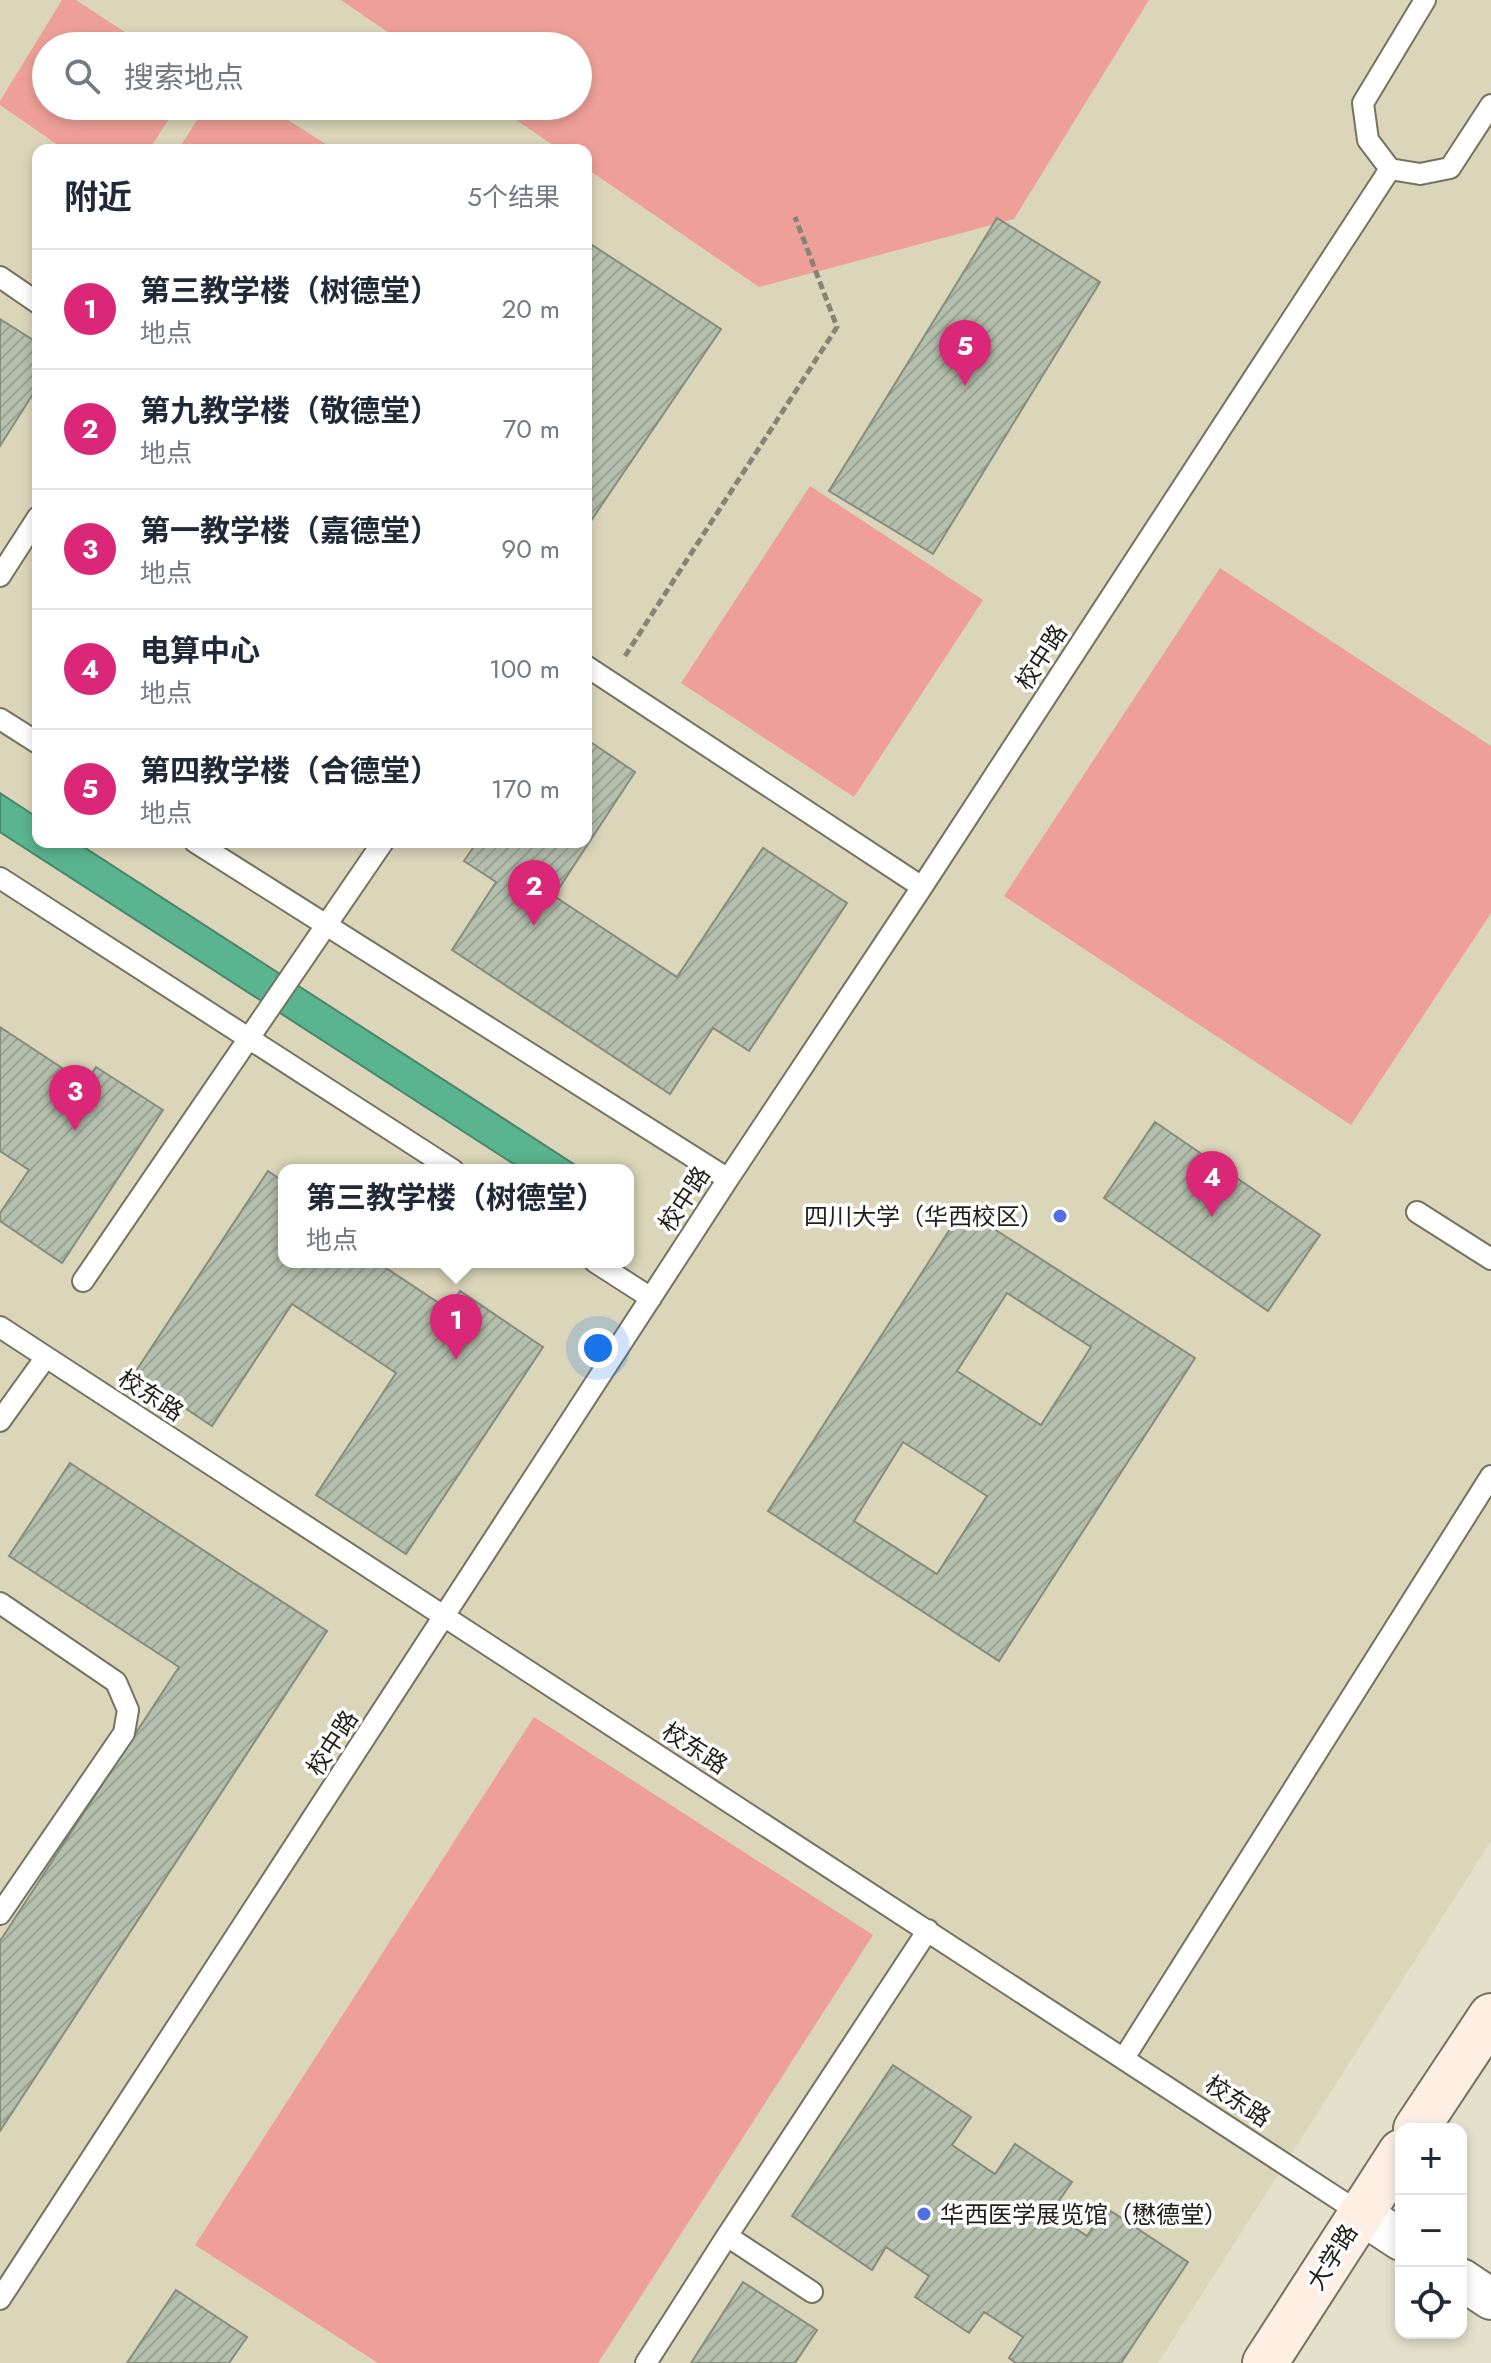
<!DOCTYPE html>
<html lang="zh">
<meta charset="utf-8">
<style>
:root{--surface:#fff;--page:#f6f6f7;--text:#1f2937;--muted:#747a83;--line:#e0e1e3;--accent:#db2777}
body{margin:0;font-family:Jost,"Noto Sans SC",sans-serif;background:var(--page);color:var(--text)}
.controls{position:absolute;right:24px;bottom:24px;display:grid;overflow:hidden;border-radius:16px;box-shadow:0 4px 12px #0003}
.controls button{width:72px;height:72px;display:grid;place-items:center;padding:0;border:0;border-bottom:2px solid var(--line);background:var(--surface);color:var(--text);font:40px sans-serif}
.you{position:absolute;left:598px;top:1348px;width:28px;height:28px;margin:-20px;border:6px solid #fff;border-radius:50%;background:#1a73e8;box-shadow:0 0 0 12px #1a73e833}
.badge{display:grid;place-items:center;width:52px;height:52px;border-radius:50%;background:var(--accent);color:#fff;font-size:26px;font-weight:700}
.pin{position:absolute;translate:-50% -66px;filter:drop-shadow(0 2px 4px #0008)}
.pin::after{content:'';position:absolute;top:42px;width:28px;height:24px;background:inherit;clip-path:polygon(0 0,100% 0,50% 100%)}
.popup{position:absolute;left:278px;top:1164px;width:356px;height:104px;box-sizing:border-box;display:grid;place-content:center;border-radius:16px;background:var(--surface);filter:drop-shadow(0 2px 6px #0005);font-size:26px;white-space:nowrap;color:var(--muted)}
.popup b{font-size:30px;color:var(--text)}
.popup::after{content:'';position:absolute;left:50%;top:100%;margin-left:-16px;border:16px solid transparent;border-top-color:var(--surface)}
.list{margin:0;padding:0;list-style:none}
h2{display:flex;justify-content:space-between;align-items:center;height:104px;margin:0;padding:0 32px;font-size:34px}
h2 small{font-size:26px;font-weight:400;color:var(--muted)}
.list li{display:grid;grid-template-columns:52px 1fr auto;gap:24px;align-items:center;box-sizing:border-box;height:120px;padding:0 32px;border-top:2px solid var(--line)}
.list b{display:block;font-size:30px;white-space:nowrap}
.list p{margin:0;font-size:26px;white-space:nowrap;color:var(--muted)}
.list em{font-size:26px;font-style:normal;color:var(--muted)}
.icon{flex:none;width:44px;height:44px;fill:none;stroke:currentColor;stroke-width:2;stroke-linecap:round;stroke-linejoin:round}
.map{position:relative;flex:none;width:1491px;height:2363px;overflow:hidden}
.search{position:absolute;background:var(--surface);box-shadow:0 4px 12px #0003;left:32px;top:32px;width:560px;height:88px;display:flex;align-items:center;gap:20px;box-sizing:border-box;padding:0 28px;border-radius:44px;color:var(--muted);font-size:30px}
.panel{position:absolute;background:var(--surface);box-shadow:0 4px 12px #0003;left:32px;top:144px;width:560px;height:704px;border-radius:16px}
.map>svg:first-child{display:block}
.built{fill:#dbd5b9;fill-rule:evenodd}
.grass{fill:#eea098}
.water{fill:#5bb490;stroke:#49876c;stroke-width:2}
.building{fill:url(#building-hatch);stroke:#858e7d;stroke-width:2;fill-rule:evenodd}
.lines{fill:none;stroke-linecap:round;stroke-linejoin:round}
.lane-casing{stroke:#767260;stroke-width:24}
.street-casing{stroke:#767260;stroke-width:44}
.secondary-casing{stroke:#767260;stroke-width:48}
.path{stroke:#878375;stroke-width:5;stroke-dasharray:8 4;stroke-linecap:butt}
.lane{stroke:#fff;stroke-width:20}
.street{stroke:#fff;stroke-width:40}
.secondary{stroke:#fdefe3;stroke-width:44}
.poi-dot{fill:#516ee3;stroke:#fff;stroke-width:3}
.labels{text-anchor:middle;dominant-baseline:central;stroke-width:7;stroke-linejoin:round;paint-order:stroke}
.street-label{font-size:24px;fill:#201e17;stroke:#fff}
.poi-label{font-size:24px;fill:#201e17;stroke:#fff;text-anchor:end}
</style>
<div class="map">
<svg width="1491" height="2363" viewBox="0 0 1491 2363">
<defs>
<pattern id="building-hatch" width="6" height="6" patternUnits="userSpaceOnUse" patternTransform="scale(2)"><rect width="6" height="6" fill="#b5bfad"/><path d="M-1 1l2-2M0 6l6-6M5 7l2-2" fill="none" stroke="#9ba494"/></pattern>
</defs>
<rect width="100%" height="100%" fill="#e5e0cc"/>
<path class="built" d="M 0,0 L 1491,0 L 1491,1841 L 1158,2363 L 0,2363 ZM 46,46 L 578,46 L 578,106 L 46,106 ZM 38,150 L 586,150 L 586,842 L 38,842 ZM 284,1170 L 628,1170 L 628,1262 L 284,1262 Z"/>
<path class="grass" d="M 62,0 L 76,0 L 146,46 L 46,46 L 46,106 L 177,106 L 149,150 L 65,150 L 0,105 L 0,101 Z
M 341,0 L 1149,0 L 1014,219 L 759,287 L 586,168 L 586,150 L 560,150 L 496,106 L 578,106 L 578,46 L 408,46 Z
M 206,106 L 266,106 L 335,150 L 178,150 Z
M 810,486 L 983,600 L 854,797 L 681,683 Z
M 1220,568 L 1491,746 L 1491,913 L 1351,1125 L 1004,896 Z
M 534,1717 L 873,1935 L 598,2363 L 378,2363 L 195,2245 Z"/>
<path class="water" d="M 0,793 L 38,818 L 38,842 L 76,842 L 583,1170 L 523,1170 L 0,832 Z"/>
<path class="building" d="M 997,218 L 1100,282 L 933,554 L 829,491 Z
M 586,241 L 721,329 L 586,528 Z
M 0,319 L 38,343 L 38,386 L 0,446 Z
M 586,739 L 635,772 L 554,896 L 677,977 L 763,848 L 847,903 L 749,1051 L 713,1028 L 670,1094 L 452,950 L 496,882 L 464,861 L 477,842 L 586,842 Z
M 0,1027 L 85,1083 L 96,1067 L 163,1110 L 62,1263 L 0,1221 L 0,1213 L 29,1170 L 0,1151 Z
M 1155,1122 L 1320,1235 L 1268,1311 L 1104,1198 Z
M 268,1171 L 284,1182 L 284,1262 L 377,1262 L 448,1309 L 460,1291 L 543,1347 L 406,1554 L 316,1495 L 396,1373 L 292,1304 L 212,1426 L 134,1374 Z
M 963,1209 L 1195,1358 L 999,1661 L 768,1511 ZM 1007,1293 L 1091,1347 L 1041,1425 L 957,1371 ZM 903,1442 L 987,1496 L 937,1574 L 854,1521 Z
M 70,1463 L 327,1631 L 0,2131 L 0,1941 L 179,1667 L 9,1556 Z
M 893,2065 L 971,2117 L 952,2145 L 995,2174 L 1015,2144 L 1072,2182 L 1051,2212 L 1087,2236 L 1106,2208 L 1188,2262 L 1121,2363 L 1016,2363 L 1009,2358 L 1023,2337 L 984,2312 L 969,2333 L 915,2297 L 929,2276 L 886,2247 L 872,2270 L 792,2216 Z
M 743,2282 L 817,2330 L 795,2363 L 691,2363 Z
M 176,2290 L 247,2337 L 229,2363 L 127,2363 Z"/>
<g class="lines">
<g class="lane-casing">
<path id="lane" d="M 1425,0 L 1363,103 L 1368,140 L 1390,169 L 1420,174 L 1450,168 L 1491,105
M 0,277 L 38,303
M 0,576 L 38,517
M 586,666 L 922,887
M 0,719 L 38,743
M 195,842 L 728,1179
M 0,878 L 453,1170
M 1417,1212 L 1491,1259
M 595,1262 L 651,1298
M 83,1281 L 383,842
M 0,1327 L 1360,2213
M 0,1421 L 46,1357
M 0,1603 L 116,1682 L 128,1710 L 124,1733 L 0,1914
M 1124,2058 L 1491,1476
M 727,2236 L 928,1930
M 0,2299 L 728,1179 L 922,887 L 1390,169
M 646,2363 L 727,2236 L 812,2292"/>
</g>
<g class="street-casing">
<path id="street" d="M 1360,2213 L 1401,2240
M 1461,2279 L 1491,2299"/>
</g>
<g class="secondary-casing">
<path id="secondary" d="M 1416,2129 L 1491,2016
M 1265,2363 L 1401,2152"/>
</g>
<path class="path" d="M 625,656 L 837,327 L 795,217"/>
<use href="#lane" class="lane"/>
<use href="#street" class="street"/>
<use href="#secondary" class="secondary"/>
</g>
<g class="poi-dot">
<circle cx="1060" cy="1216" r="8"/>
<circle cx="924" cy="2214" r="8"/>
</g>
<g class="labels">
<g class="street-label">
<text transform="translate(1041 657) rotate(-57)">校中路</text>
<text transform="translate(684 1199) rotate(-57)">校中路</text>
<text transform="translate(151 1395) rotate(33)">校东路</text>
<text transform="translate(332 1743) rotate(-57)">校中路</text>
<text transform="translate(695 1748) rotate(33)">校东路</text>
<text transform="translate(1238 2101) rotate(33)">校东路</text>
<text transform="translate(1332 2257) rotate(-58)">大学路</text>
</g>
<g class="poi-label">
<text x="1044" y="1216">四川大学（华西校区）</text>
<text x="940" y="2214" text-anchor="start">华西医学展览馆（懋德堂）</text>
</g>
</g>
</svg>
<div class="controls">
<button>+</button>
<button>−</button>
<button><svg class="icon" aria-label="locate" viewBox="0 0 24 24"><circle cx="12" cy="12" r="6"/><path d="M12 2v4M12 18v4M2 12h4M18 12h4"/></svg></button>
</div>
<div class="you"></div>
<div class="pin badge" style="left:456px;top:1360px">1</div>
<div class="popup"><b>第三教学楼（树德堂）</b>地点</div>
<div class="pin badge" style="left:534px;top:926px">2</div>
<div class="pin badge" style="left:75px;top:1131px">3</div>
<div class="pin badge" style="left:1212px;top:1217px">4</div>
<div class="pin badge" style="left:965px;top:386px">5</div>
<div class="search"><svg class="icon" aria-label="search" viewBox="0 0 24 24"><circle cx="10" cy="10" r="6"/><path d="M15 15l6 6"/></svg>搜索地点</div>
<section class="panel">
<h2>附近<small>5个结果</small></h2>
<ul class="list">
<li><span class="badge">1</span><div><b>第三教学楼（树德堂）</b><p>地点</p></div><em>20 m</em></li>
<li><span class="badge">2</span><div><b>第九教学楼（敬德堂）</b><p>地点</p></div><em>70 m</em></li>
<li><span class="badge">3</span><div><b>第一教学楼（嘉德堂）</b><p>地点</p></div><em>90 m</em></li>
<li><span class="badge">4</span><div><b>电算中心</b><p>地点</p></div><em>100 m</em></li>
<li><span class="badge">5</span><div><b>第四教学楼（合德堂）</b><p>地点</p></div><em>170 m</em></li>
</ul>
</section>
</div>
